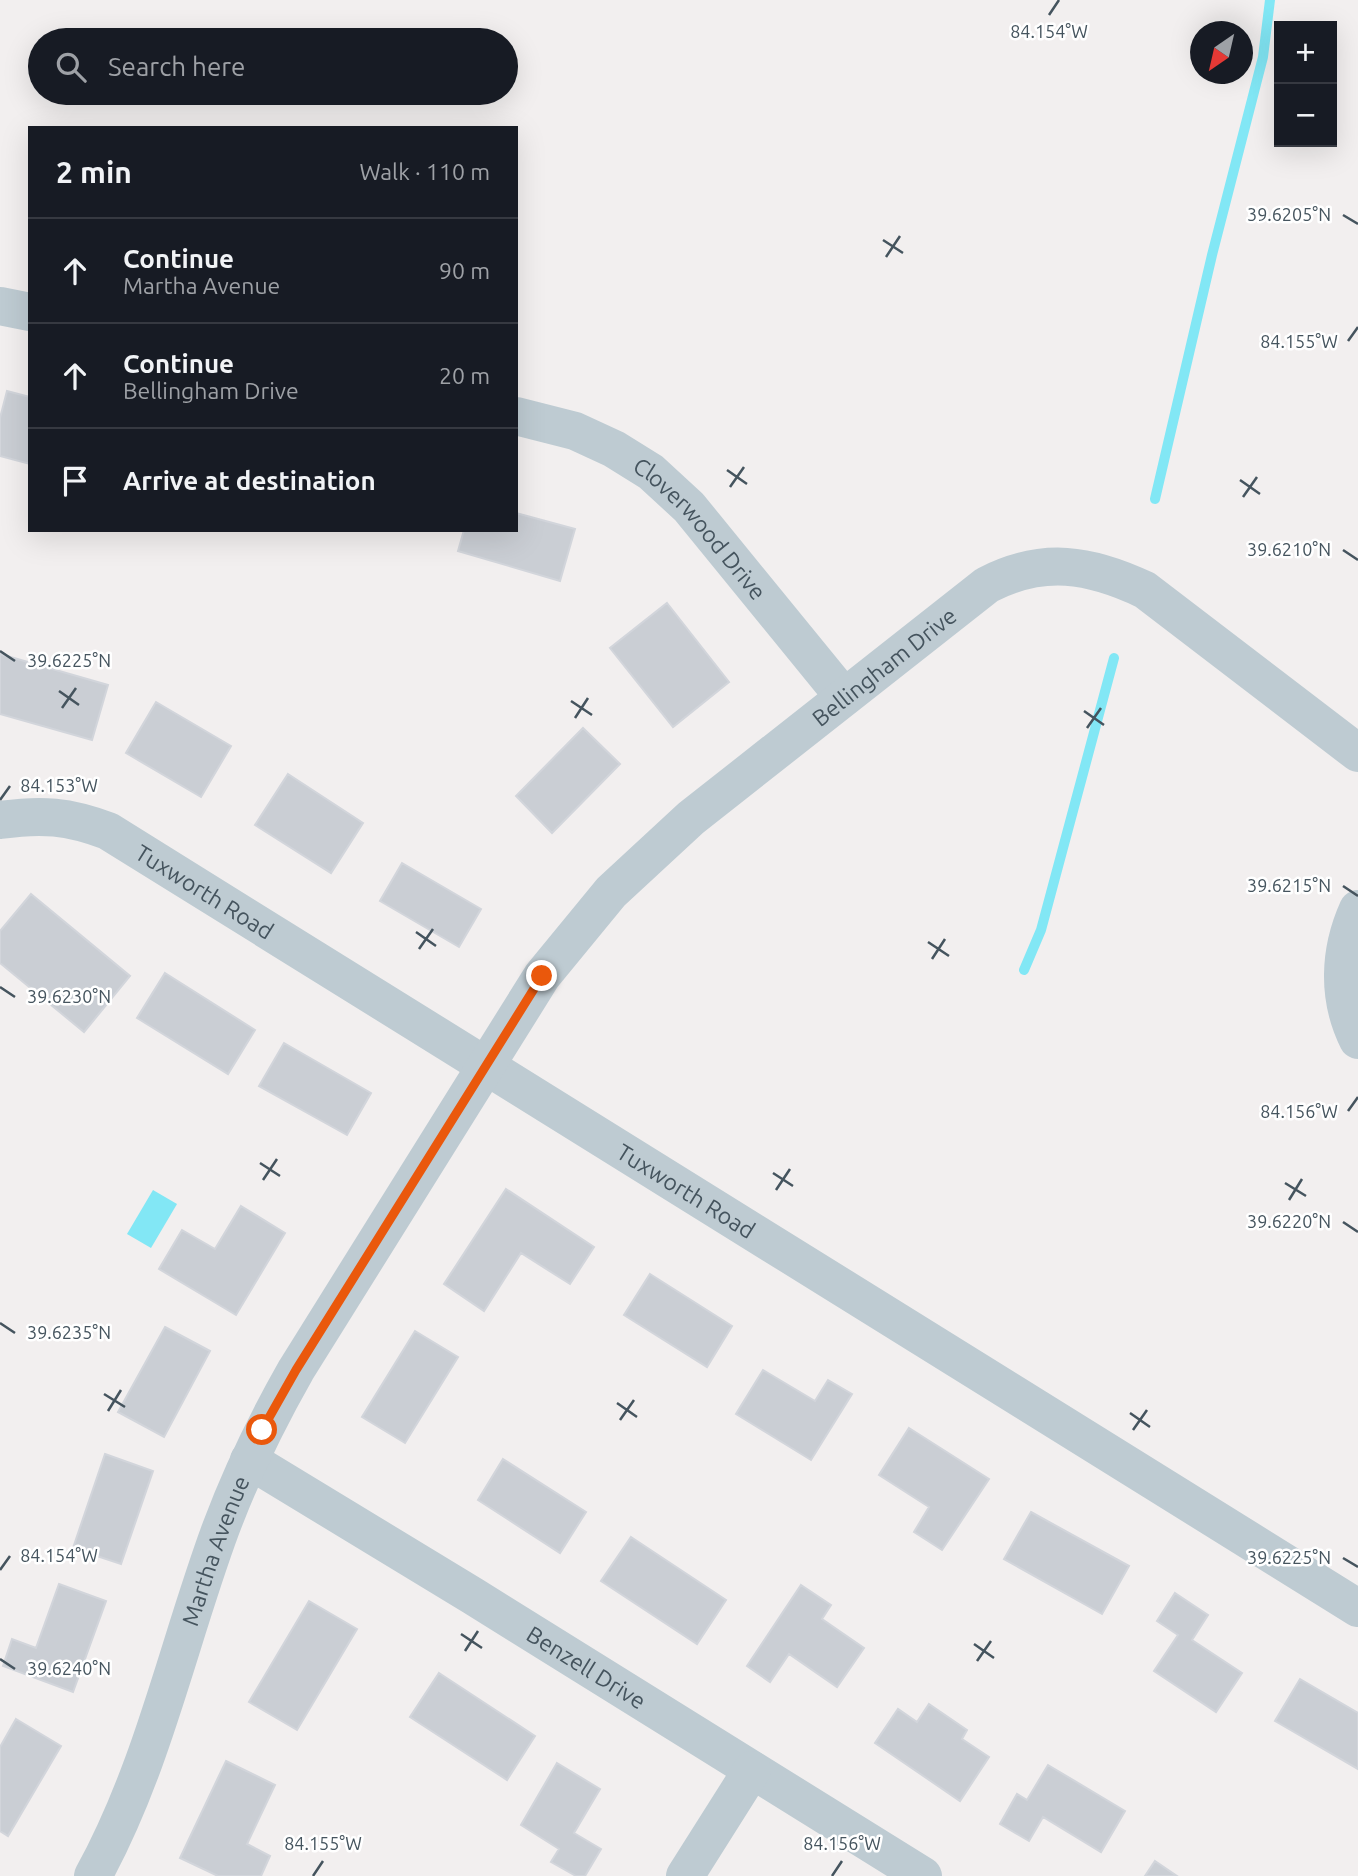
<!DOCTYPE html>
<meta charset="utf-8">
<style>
:root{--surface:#171b24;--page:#242831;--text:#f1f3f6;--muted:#9ea1a6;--line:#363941}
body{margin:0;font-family:Ubuntu,sans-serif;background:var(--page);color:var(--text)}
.controls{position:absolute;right:21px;top:21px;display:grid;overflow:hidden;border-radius:0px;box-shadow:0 7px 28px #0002}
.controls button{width:63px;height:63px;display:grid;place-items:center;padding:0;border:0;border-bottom:2px solid var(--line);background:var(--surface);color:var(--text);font:35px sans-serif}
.compass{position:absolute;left:1190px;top:21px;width:63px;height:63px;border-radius:50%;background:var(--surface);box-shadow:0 7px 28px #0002;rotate:214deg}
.stop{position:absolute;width:21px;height:21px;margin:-16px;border:5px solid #ea580c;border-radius:50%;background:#fff}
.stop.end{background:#ea580c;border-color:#fff;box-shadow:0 2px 7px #0008}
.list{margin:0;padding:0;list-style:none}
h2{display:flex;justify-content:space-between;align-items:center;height:91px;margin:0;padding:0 28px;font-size:30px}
h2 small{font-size:23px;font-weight:400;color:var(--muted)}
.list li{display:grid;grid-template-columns:46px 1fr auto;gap:21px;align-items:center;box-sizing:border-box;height:105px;padding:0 28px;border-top:2px solid var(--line)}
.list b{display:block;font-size:26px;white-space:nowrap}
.list p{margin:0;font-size:23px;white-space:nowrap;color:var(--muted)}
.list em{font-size:23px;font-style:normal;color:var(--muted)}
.icon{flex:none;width:38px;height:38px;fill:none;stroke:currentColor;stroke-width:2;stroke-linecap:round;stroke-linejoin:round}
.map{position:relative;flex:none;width:1358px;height:1876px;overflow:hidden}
.search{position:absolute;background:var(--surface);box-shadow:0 7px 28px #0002;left:28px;top:28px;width:490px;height:77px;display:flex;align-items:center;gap:18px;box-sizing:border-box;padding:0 24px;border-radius:38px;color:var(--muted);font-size:26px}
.panel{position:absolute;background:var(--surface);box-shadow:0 7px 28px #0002;left:28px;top:126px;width:490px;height:406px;border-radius:0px}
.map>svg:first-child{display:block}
.water{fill:#82e7f5}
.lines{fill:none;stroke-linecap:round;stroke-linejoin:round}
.stream{stroke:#82e7f5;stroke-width:10}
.building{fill:#caced4;stroke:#d2d5db;stroke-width:2}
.minor{stroke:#becbd2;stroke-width:38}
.route{stroke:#ea580c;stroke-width:9}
.ticks{fill:none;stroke:#45545e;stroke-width:2.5}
.labels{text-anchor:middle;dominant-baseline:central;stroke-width:5;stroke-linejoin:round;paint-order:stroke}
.street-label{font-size:23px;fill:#45545e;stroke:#fff}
.ticks-label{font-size:18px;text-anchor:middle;fill:#45545e;stroke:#fff;stroke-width:5;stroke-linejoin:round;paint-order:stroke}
</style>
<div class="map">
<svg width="1358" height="1876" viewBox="0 0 1358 1876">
<rect width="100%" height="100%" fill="#f2efef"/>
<path class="water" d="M 153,1190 L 177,1204 L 151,1248 L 127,1234 Z"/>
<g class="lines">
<path class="stream" d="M 1155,499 L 1212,255 L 1263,57 L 1270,0
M 1024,970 L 1041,930 L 1114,658"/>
</g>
<path class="building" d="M 7,391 L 30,397 L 30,464 L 0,456 L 0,418 Z
M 516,513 L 575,529 L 560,581 L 458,551 L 464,530 L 516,530 Z
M 667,603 L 729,682 L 673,727 L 610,648 Z
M 0,654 L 108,685 L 92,740 L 0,714 Z
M 156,702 L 231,746 L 201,797 L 126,753 Z
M 583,728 L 620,764 L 552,833 L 516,796 Z
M 288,774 L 363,823 L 331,873 L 255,825 Z
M 402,863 L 481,909 L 459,947 L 380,901 Z
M 31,894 L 130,976 L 84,1032 L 0,963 L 0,931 Z
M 165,973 L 255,1030 L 228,1074 L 137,1018 Z
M 284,1043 L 371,1093 L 347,1135 L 259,1086 Z
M 506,1189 L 594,1247 L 570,1284 L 521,1253 L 484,1311 L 444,1284 Z
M 241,1206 L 285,1233 L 236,1315 L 159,1269 L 182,1230 L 215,1249 Z
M 650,1274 L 732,1326 L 707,1367 L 624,1315 Z
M 165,1327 L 210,1351 L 164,1437 L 118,1412 Z
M 415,1331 L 458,1357 L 405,1443 L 362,1417 Z
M 763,1370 L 815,1401 L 828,1380 L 852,1394 L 811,1460 L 736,1414 Z
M 909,1428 L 989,1479 L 942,1550 L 914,1532 L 929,1507 L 879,1475 Z
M 105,1454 L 153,1471 L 121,1564 L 73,1548 Z
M 503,1459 L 586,1512 L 560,1553 L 478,1500 Z
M 1031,1512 L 1129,1566 L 1102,1614 L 1004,1559 Z
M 631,1537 L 726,1600 L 697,1644 L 601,1581 Z
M 59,1584 L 106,1601 L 73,1692 L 3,1666 L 12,1639 L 36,1648 Z
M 801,1585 L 831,1605 L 822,1619 L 864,1648 L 837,1687 L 789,1654 L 770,1682 L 747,1666 Z
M 1175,1593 L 1208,1615 L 1192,1640 L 1242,1673 L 1216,1712 L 1154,1671 L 1178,1635 L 1157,1621 Z
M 309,1601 L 357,1629 L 297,1730 L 249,1702 Z
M 439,1673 L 535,1736 L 507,1780 L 410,1717 Z
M 1300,1679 L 1358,1713 L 1358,1769 L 1275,1721 Z
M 929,1704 L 967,1730 L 962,1739 L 989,1757 L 960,1801 L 875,1743 L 898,1709 L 917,1722 Z
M 16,1719 L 61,1746 L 8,1836 L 0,1831 L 0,1747 Z
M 226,1761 L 275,1785 L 247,1844 L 270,1856 L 261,1876 L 218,1876 L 180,1858 Z
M 557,1763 L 600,1789 L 574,1833 L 601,1849 L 585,1876 L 576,1876 L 551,1862 L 559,1849 L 521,1825 Z
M 1048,1765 L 1125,1811 L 1101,1852 L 1043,1817 L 1029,1841 L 1000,1824 L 1017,1794 L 1027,1800 Z
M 1155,1861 L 1177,1876 L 1145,1876 Z"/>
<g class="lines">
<g class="minor">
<path d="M 0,306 L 30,312"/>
<path id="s1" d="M 516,416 L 575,431 L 614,449 L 651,472 L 689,507 L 844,697"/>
<path id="s2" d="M 0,820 C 42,814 68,816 108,831 L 1358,1608"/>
<path d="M 1358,909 C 1339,951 1337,998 1358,1040"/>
<path id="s3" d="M 249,1460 L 473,1596 L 923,1876"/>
<path id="s4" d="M 93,1876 C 153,1767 178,1644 221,1528 C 242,1472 267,1421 296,1370 L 542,976 L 611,892 L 691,818 L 987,585 C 1043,556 1090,564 1145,590 L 1358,753"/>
<path d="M 685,1876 L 752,1770"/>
</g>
</g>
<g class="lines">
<path class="route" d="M 262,1430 L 296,1370 L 542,976"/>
</g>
<path class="ticks" d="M 1049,15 L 1059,0M 1343,215 L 1358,224M 883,240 L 903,253M 886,257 L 900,236M 1348,341 L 1358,327M 727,470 L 747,484M 1240,480 L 1260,494M 730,487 L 744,467M 1243,497 L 1257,477M 1343,550 L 1358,560M 0,651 L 15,661M 59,691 L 79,705M 571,701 L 592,715M 62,708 L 76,688M 1084,711 L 1104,725M 575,718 L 588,698M 1087,728 L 1101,708M 0,800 L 10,786M 1343,886 L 1358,896M 416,932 L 436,946M 928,942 L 949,956M 419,949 L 433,929M 932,959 L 945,939M 0,987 L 15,997M 1348,1111 L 1358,1097M 260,1163 L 280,1176M 773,1173 L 793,1186M 263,1180 L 277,1159M 1285,1183 L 1306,1196M 776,1190 L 790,1169M 1289,1200 L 1302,1179M 1343,1222 L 1358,1232M 0,1323 L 15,1333M 104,1394 L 125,1407M 617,1403 L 637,1417M 108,1411 L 121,1390M 1130,1413 L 1150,1427M 620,1420 L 634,1400M 1133,1430 L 1147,1410M 1343,1558 L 1358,1567M 0,1570 L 10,1556M 461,1634 L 482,1648M 974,1644 L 994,1658M 465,1651 L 478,1631M 0,1659 L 15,1669M 977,1661 L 991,1641M 313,1876 L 323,1861M 832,1876 L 842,1861"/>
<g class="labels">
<g class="street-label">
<text stroke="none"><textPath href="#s1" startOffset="222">Cloverwood Drive</textPath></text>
<text stroke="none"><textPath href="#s4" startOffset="1474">Bellingham Drive</textPath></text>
<text stroke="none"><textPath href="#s2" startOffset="224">Tuxworth Road</textPath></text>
<text stroke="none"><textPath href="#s2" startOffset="791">Tuxworth Road</textPath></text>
<text stroke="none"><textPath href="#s4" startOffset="348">Martha Avenue</textPath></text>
<text stroke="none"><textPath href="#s3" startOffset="396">Benzell Drive</textPath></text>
</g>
</g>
<g class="ticks-label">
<text x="1049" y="38">84.154°W</text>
<text x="1289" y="221">39.6205°N</text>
<text x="1299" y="348">84.155°W</text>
<text x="1289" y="556">39.6210°N</text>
<text x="69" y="667">39.6225°N</text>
<text x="59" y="792">84.153°W</text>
<text x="1289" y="892">39.6215°N</text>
<text x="69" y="1003">39.6230°N</text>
<text x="1299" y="1118">84.156°W</text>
<text x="1289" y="1228">39.6220°N</text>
<text x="69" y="1339">39.6235°N</text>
<text x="59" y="1562">84.154°W</text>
<text x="1289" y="1564">39.6225°N</text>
<text x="69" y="1675">39.6240°N</text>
<text x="323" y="1850">84.155°W</text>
<text x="842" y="1850">84.156°W</text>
</g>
</svg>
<div class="controls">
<button>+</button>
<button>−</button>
</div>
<svg class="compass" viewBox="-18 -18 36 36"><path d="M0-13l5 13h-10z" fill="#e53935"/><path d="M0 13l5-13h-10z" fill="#9ea1a6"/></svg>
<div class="stop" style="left:262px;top:1430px"></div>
<div class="stop end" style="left:542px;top:976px"></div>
<div class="search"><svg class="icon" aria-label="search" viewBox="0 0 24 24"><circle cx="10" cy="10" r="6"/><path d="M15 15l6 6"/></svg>Search here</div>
<section class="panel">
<h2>2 min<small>Walk · 110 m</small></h2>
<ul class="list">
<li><svg class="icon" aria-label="ahead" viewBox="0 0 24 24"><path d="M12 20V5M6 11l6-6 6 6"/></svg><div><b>Continue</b><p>Martha Avenue</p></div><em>90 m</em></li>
<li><svg class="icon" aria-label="ahead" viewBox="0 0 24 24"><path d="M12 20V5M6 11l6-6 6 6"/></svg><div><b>Continue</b><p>Bellingham Drive</p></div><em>20 m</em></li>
<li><svg class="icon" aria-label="arrive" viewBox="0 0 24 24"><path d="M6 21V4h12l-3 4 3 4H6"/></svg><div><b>Arrive at destination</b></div></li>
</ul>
</section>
</div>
